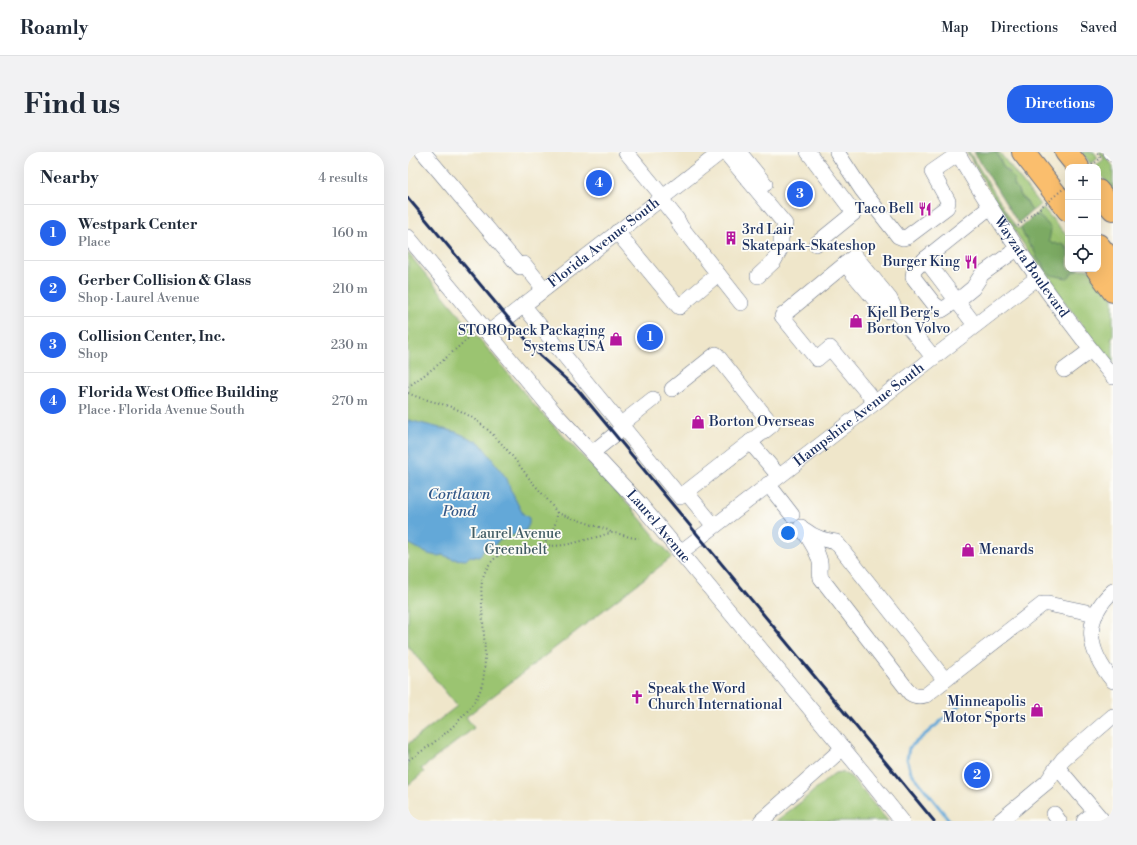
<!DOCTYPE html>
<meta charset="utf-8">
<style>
:root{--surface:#fff;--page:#f2f2f3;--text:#1f2937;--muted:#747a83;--line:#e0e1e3;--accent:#2563eb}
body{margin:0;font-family:"Libre Bodoni",serif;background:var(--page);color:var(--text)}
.controls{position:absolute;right:12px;top:12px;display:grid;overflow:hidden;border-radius:8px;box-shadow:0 4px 16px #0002}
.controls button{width:36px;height:36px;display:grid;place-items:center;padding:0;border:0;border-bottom:1px solid var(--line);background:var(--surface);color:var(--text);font:20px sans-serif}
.you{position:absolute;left:380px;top:381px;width:14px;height:14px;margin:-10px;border:3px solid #fff;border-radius:50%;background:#1a73e8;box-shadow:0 0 0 6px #1a73e833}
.badge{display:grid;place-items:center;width:26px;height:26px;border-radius:50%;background:var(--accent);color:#fff;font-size:13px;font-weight:700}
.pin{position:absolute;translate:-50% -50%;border:2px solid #fff;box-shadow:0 1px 4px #0006}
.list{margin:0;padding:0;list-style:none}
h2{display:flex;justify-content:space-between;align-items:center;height:52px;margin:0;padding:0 16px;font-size:17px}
h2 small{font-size:13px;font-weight:400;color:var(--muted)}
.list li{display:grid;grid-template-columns:26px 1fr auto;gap:12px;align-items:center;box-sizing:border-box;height:56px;padding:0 16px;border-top:1px solid var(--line)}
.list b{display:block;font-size:15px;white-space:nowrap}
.list p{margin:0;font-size:13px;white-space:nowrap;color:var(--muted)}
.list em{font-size:13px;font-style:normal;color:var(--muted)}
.icon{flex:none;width:22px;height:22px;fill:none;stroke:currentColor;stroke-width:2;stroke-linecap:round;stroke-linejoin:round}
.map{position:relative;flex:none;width:705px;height:669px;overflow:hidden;border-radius:16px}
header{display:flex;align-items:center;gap:24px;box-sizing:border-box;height:56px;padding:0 20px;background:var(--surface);border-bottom:1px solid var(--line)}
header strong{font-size:19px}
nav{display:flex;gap:22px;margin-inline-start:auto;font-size:14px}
.intro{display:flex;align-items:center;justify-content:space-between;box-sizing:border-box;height:96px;padding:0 24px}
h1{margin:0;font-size:28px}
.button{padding:10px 18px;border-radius:16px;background:var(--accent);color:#fff;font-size:14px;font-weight:700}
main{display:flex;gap:24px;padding:0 24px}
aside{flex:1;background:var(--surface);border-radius:16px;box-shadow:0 4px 16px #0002}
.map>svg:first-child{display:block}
.green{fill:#9bc471;stroke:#5b7a68}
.forest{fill:#7caa63;stroke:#4c6c60}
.water{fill:#63a8d8;stroke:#3f6c9b}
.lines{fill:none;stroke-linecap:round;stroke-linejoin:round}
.stream{stroke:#63a8d8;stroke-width:3}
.minor-casing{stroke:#656f84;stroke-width:16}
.highway-casing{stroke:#656f84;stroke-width:24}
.path{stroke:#656f84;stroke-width:2;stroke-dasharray:1 3;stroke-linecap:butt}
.minor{stroke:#fff;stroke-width:15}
.highway{stroke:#fabe6d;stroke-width:22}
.rail{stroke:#1b2f5e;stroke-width:3}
.path-bridge{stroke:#656f84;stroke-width:2;stroke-dasharray:1 3;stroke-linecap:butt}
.labels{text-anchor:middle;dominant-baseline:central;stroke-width:3.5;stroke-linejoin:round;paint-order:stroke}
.poi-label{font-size:14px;fill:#1b2f5e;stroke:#fdfcf7;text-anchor:start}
.street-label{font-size:14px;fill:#1b2f5e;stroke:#fdfcf7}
.park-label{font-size:14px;fill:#415c64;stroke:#fdfcf7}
.water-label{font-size:15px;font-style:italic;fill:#345989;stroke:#fdfcf7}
</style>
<header>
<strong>Roamly</strong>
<nav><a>Map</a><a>Directions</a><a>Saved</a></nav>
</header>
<div class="intro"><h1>Find us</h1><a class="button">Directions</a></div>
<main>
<aside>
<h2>Nearby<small>4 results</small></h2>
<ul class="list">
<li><span class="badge">1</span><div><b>Westpark Center</b><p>Place</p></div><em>160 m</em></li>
<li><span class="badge">2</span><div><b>Gerber Collision &amp; Glass</b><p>Shop · Laurel Avenue</p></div><em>210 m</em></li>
<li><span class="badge">3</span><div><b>Collision Center, Inc.</b><p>Shop</p></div><em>230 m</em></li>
<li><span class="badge">4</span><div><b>Florida West Office Building</b><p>Place · Florida Avenue South</p></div><em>270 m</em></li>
</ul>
</aside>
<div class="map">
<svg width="705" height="669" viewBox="0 0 705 669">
<rect width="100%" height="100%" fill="#fdfcf7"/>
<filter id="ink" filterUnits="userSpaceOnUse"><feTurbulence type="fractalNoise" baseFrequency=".025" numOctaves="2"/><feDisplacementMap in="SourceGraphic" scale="8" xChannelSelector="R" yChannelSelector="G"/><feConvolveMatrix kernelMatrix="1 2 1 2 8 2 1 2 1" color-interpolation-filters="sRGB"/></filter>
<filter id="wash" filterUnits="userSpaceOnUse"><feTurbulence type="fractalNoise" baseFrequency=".012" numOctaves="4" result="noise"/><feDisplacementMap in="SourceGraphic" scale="16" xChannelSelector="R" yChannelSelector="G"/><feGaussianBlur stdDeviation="0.9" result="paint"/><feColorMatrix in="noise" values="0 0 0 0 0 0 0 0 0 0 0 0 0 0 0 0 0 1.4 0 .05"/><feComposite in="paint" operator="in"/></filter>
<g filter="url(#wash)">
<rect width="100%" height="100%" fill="#efe6ca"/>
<path class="green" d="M 559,0 L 561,0 L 607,74 L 610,77 L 613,75 L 616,84 L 620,89 L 622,94 L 628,101 L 630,108 L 648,124 L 650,123 L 653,125 L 672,117 L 684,117 L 705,145 L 705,183 L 703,188 L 705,190 L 705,212 C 679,179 653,146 629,112 C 604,76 581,38 559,0 Z
M 588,0 L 591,0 L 632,53 L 624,59 L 620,53 L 619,50 L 612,44 L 609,36 L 606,33 L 601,19 L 596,16 Z
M 673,0 L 686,0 L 690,6 L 683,12 Z
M 691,0 L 694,0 L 705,14 L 705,38 L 690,20 L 690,15 L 686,15 L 696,7 Z
M 635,56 L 660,85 L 660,98 L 657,94 L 645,92 L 640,89 C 641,75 640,70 628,62 Z
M 0,101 L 127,254 L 226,359 L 264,405 L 58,565 L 66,576 L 13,617 L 16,620 L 0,633 L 0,592 L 49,554 L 0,494 Z
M 434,620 L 443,625 L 480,669 L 368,669 L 393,650 L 424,623 L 427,621 Z"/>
<path class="forest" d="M 566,0 L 588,0 L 596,16 L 606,26 L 606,33 L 609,36 L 612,44 L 619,50 L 620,53 L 624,59 L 610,71 Z
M 628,62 L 639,71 L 643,77 L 641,89 L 645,92 L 648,91 L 650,93 L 654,91 L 660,98 L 660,117 L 672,117 L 664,120 L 662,124 L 659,126 L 643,123 L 638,119 L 635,111 L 630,108 L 625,96 L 620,92 L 620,89 L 616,84 L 613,75 Z"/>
<path class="water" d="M 0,268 L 48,280 L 72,291 L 99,327 L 103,339 L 115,362 L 121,366 L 121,372 L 118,378 L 90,389 L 87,393 L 78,395 L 71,405 L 62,404 L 58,408 L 45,407 L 35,403 L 29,404 L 20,402 L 0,391 Z"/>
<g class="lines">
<path class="stream" d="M 542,669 L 503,620 L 499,607 L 501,596 L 557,549"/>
</g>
</g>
<g filter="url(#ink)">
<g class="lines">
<g class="minor-casing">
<g id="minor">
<path d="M 15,0 L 112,115"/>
<path d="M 218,0 L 255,45"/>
<path d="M 317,0 L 377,72 L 373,86 L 373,96 L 366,109 L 350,124"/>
<path d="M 331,0 L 357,32"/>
<path d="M 400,0 L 446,61 L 408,92"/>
<path d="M 429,0 L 454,38 L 490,84 L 495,86 L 499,85 L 539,55 L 540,49 L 524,20 L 550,2"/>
<path id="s1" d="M 549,0 C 595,79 647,154 705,225"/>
<path d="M 703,0 L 705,2"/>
<path d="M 253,47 L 269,67 L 273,75 L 333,151"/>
<path d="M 209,80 L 271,155 L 310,122"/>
<path id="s2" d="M 0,85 L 146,260 L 232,352 L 458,624 L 494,669"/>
<path d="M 517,107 L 506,118 L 505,125 L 526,152 L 534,158 L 554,145 L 565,136 L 574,122 L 609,97"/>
<path d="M 116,112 L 136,137"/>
<path d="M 437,112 L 472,154 L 480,159 L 488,159"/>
<path d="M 115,153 L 272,345 L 364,273 L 308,202 L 264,237"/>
<path d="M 567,173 L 517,107 L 582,55"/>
<path id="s3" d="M 80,181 L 313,0"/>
<path d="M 656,218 L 683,198"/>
<path d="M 467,250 L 422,196 L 409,207 L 374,164 L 447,104 L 482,147 L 488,159 L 525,205"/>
<path d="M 212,273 L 245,247"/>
<path d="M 342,290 L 371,324"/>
<path d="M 185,300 L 215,276"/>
<path d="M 360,332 L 384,363"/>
<path d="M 278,340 L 306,374"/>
<path d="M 393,375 C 400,385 409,397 412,410 C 413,415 411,420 413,426 L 502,541 C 508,545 512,545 518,543 L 635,452 L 640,452 L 688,462"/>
<path d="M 397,378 C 407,386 416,388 428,390 L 537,528"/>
<path id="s4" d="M 273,400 L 629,126"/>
<path d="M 705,439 C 673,468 680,499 705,529"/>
<path d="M 646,662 L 651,669"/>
<path d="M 353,669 L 435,596"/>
<path d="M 592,669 L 639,630 L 649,615"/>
<path d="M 676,669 L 687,660"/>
<path d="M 695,669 L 649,615 L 655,607 L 705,564"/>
</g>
</g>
<g class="highway-casing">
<path id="highway" d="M 615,0 L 660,58
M 658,0 L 670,15
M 690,39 L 705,57
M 690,93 L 705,111
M 689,117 L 705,139"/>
</g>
<path class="path" d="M 684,13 L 693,6 L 688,0
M 0,235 L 31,212 L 66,181
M 0,241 C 19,250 40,251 58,262 C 86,278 105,305 124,330 C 133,340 142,350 149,361 C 149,373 142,382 136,393 C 133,394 129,395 125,396 C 115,398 104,396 95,401 C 85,406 77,416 75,426 C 72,435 74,445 74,454 C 75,479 80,508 74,533 C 66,562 25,593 0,608
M 149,361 L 200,378 L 204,381
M 137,393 C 154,396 172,389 189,385 C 194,384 199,381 204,381 C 214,381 222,387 231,386"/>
<use href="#minor" class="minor"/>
<use href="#highway" class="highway"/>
<path class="rail" d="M 0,46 L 132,204 L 170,238 L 526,669"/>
<path class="path-bridge" d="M 610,74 L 660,33"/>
</g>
</g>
<defs>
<g id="restaurant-bare" transform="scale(1.08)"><path d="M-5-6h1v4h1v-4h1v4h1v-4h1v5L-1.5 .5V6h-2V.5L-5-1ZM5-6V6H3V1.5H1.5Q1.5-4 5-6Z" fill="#b5179e" stroke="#fdfcf7" stroke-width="2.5" paint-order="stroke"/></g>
<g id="building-bare" transform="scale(1.08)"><path d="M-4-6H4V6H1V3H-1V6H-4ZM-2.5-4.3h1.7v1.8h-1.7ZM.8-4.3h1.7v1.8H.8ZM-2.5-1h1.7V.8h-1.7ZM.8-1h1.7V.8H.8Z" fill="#b5179e" stroke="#fdfcf7" stroke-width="2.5" paint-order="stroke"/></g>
<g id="shop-bare" transform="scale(1.08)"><path d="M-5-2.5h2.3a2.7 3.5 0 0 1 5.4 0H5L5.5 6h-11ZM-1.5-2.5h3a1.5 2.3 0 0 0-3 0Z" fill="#b5179e" stroke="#fdfcf7" stroke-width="2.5" paint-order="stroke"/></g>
<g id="church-bare" transform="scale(1.08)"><path d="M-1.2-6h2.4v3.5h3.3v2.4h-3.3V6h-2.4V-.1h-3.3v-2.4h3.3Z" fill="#b5179e" stroke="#fdfcf7" stroke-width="2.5" paint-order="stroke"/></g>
</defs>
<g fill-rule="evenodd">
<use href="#restaurant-bare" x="517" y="57"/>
<use href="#building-bare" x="323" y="86"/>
<use href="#restaurant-bare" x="563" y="110"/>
<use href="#shop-bare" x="448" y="169"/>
<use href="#shop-bare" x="208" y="187"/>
<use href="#shop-bare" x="290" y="270"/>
<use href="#shop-bare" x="560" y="398"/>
<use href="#church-bare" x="229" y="545"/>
<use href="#shop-bare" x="629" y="558"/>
</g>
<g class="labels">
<g class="poi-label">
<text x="506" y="57" text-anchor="end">Taco Bell</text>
<text x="334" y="78">3rd Lair<tspan x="334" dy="16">Skatepark-Skateshop</tspan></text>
<text x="552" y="110" text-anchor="end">Burger King</text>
<text x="459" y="161">Kjell Berg's<tspan x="459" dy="16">Borton Volvo</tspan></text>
<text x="197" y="179" text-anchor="end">STOROpack Packaging<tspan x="197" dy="16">Systems USA</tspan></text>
<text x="301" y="270">Borton Overseas</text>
<text x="571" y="398">Menards</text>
<text x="240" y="537">Speak the Word<tspan x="240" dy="16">Church International</tspan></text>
<text x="618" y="550" text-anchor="end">Minneapolis<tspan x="618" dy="16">Motor Sports</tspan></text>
</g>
<g class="street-label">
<text stroke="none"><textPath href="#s3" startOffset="147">Florida Avenue South</textPath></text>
<text stroke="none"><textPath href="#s1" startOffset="137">Wayzata Boulevard</textPath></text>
<text stroke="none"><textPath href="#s4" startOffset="225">Hampshire Avenue South</textPath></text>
<text stroke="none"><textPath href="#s2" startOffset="383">Laurel Avenue</textPath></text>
</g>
<g class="park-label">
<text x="108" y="382">Laurel Avenue<tspan x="108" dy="16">Greenbelt</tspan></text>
</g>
<g class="water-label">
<text x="51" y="342">Cortlawn<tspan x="51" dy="17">Pond</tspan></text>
</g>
</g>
</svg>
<div class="controls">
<button>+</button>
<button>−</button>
<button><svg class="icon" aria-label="locate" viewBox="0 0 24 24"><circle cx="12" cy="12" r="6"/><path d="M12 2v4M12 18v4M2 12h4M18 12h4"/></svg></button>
</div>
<div class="you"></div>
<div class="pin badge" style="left:242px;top:185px">1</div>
<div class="pin badge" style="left:569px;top:623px">2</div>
<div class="pin badge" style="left:392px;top:42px">3</div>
<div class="pin badge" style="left:191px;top:31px">4</div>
</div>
</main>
